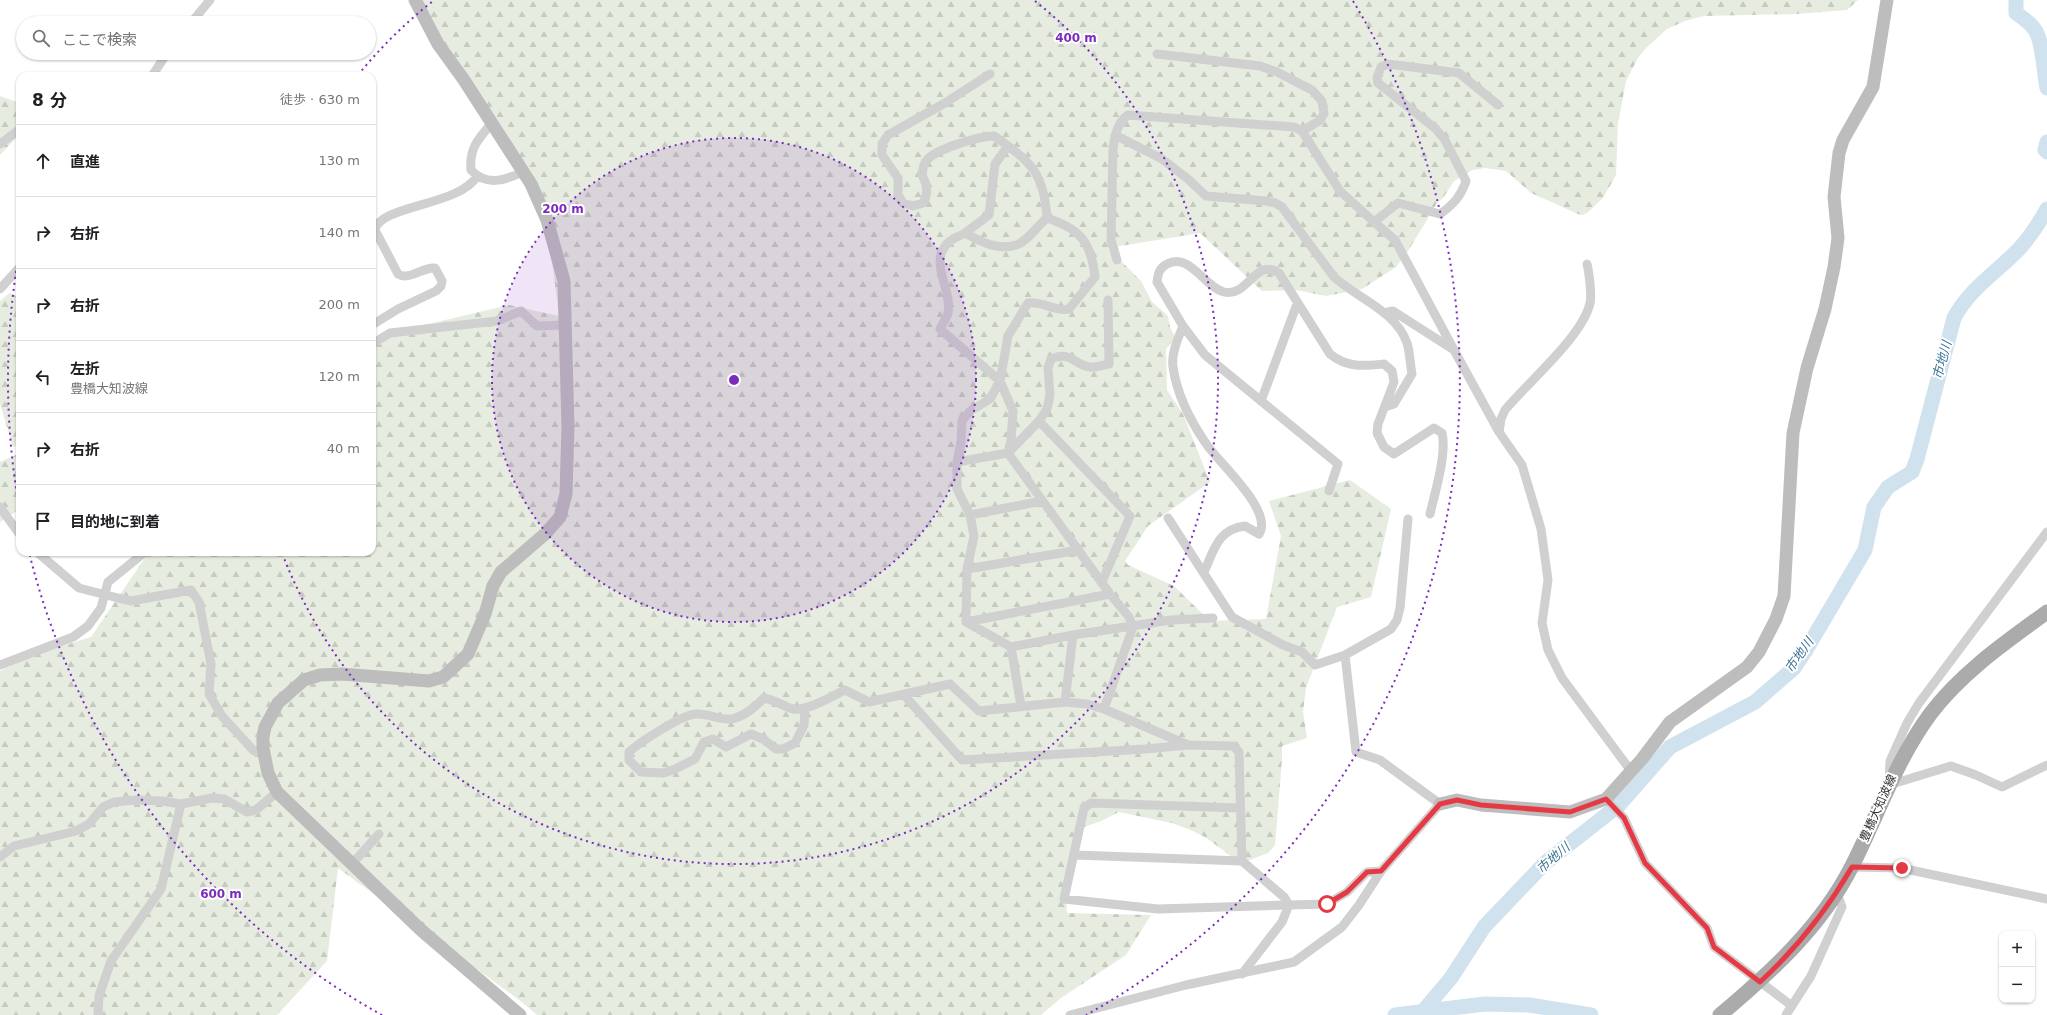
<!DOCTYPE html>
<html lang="ja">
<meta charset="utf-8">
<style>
:root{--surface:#fff;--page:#f6f6f6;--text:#202124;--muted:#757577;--line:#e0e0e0}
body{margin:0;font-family:"DejaVu Sans","Noto Sans JP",sans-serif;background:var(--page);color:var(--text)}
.controls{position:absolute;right:12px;bottom:12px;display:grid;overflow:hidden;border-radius:8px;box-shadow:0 1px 3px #0004}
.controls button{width:36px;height:36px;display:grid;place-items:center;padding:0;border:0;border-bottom:1px solid var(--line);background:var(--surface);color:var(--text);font:20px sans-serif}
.stop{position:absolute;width:12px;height:12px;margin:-9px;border:3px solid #e63946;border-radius:50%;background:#fff}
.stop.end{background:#e63946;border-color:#fff;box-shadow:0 1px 4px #0008}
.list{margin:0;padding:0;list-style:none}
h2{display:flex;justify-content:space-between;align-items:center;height:52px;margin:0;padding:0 16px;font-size:17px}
h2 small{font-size:13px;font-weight:400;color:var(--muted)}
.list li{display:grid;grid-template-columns:26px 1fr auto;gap:12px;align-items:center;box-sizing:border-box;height:72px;padding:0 16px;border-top:1px solid var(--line)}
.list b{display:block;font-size:15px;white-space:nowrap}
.list p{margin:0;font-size:13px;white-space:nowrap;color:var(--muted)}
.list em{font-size:13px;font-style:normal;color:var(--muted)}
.icon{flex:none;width:22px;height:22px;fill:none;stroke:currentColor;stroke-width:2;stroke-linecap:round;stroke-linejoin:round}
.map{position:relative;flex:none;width:2047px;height:1015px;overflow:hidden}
.search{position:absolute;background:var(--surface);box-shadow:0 1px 3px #0004;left:16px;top:16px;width:360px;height:44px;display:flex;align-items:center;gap:10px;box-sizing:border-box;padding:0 14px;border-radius:22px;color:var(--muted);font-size:15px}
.panel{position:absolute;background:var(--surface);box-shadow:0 1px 3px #0004;left:16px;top:72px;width:360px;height:484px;border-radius:12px}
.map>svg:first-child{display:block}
.forest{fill:url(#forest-firs)}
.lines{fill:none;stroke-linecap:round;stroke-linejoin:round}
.river{stroke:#cfe2ee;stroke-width:15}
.street{stroke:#d0d0d0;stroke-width:9}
.secondary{stroke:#bdbdbd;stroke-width:13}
.primary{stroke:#ababab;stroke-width:15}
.route{stroke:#e63946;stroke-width:5}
.ring{fill:none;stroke:#7b2cbf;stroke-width:2;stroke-dasharray:2 4}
.labels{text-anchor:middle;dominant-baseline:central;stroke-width:4;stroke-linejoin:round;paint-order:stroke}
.street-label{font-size:12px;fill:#333;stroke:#fff}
.water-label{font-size:13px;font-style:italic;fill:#3f7597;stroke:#fff}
.centre{fill:#7b2cbf;stroke:#fff;stroke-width:2}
.ring-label{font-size:12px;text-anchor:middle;font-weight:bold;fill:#7b2cbf;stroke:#fff;stroke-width:4;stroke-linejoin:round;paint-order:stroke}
</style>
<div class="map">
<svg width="2047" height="1015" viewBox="0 0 2047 1015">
<defs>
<pattern id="forest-firs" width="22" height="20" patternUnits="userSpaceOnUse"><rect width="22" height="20" fill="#e6ecdf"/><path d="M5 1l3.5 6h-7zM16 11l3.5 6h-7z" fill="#c6cbc0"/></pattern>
</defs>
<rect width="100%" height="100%" fill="#fff"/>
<path class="forest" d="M 419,0 L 1858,0 L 1847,10 L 1796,14 L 1704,16 L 1685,21 L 1667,29 L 1645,49 L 1638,58 L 1626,81 L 1618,123 L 1616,175 L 1603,198 L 1587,213 L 1582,215 L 1578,214 L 1531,193 L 1506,171 L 1485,168 L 1472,170 L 1454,181 L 1443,198 L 1437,203 L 1408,251 L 1396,267 L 1362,289 L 1326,296 L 1296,290 L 1262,291 L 1200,233 L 1108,248 L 1141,281 L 1152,302 L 1168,316 L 1170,327 L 1175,337 L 1166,349 L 1167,390 L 1183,414 L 1210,482 L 1148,526 L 1125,561 L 1128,565 L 1174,586 L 1210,621 L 1266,619 L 1281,536 L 1269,501 L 1350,480 L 1391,509 L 1371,597 L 1337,607 L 1306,688 L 1303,712 L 1307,738 L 1282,746 L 1282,759 L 1275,845 L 1268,853 L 1247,861 L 1235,859 L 1205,837 L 1188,829 L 1172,823 L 1119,812 L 1101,821 L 1081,828 L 1066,893 L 1067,913 L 1151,915 L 1126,955 L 1061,998 L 1041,1015 L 537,1015 L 518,999 L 338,868 L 327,961 L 277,1015 L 0,1015 L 0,671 L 30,656 L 91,637 L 149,552 L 372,552 L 372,343 L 390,333 L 509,305 L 559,316 L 547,220 Z
M 0,96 L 20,103 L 20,134 L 0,155 Z
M 10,293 L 20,298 L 20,445 L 13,447 L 0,404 L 0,301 Z
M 20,453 L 20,509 L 0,522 L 0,462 Z"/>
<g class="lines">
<path class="river" d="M 2016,0 L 2016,13 C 2023,18 2030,22 2035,30 C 2043,41 2044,74 2047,88
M 2047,142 L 2045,150 L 2047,152
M 1424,1010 L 1451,978 L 1484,927 L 1545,863 L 1619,805 L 1670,747 L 1755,702 L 1794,668 L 1806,650 L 1865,550 L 1874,507 L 1888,487 L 1912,472 L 1917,459 L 1954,318 C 1969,289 1997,272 2019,249 C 2030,237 2039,223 2047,209
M 1395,1015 L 1485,1004 L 1529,1005 L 1591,1015"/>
<path class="street" d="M 191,23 L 210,0
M 1157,54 L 1260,66 L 1277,72 L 1312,90 L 1322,101 L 1324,114 L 1319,121 L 1302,131
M 990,74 L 945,103 L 888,135 L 882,144 L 882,155 L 898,178 L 898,195 L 903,203 L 913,206 L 923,203 C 929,193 927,185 922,175 C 923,170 923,163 927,160 C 936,149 979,136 994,136 C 1031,162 1044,172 1047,218
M 152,76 L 167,53
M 491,124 C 478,139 469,149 471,170 C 487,187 505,180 523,172
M 1115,135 L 1162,159 L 1188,179 L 1206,196 L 1266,201 L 1275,203 L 1282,207 L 1334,277 C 1357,298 1396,311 1407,343 C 1410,352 1410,364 1412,374 L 1394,404 L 1385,407
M 0,144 L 20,129
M 1374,222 L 1395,240 L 1454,350
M 965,233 L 989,215 L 995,164 L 1008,146
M 1117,260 L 1111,240 L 1113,149 C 1115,135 1117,123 1128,115 L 1294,127 L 1302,131 L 1340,191 L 1374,222 L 1398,203 L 1440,214 C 1453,205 1461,196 1466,181 L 1445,140 L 1436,129 L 1378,83 L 1377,78 L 1381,67 L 1388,64 L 1459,73 L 1498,105
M 0,289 L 20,267
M 1384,313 L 1393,311 L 1454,350 L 1499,432 L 1522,465 L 1541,529 L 1548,580 L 1542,623 L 1548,650 L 1562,678 L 1631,771
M 372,325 L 398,309 L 436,291 L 441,286 L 442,281 L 435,268 C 422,267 409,281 398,274 L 375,230 C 379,205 460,206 477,176
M 1183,326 C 1178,339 1171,353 1173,367 C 1177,396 1191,422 1207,445 C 1219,463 1274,511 1259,534 L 1245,526 C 1218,529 1214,550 1204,572
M 372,344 L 390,333 L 497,321 L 521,311 L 537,326 L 564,325
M 1261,401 L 1297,304
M 1039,421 L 1130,516 L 1102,582
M 1499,432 L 1501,419 L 1505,410 C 1528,382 1583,336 1590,303 C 1592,296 1589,272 1587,264
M 1008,452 L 1011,441 L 1013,411 L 1000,381 L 940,329 C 942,324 947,318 948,313 C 953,290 927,261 949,242 C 953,238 960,236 965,233 C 980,241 997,251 1016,245 C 1027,242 1037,226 1047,218
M 1008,453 L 1110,594 L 1129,617 L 1133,627 L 1104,709
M 957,462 L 961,442 L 962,421 L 970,411 L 990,399 L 1000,381 L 1008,336 L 1028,303 C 1043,301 1055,312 1069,309 L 1095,277 C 1091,241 1080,229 1047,218
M 1329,491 L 1338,464 L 1205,355 L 1183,326 L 1157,282 C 1158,274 1159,268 1167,264 C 1190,252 1204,287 1224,292 C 1248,298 1255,257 1279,273 L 1330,354 C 1347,368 1364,366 1384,364 L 1392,371 L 1394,382 L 1378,424 L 1377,433 L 1384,447 L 1394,454 L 1434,428 L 1442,433 C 1447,454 1435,492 1430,514
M 0,507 L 20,535
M 970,515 L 1042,501
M 1168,518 L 1232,617 L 1283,645 L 1302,652 L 1315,665 L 1345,655 L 1391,629 L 1397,620 L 1400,608 L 1408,519
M 2047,532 L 1919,703 L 1907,723 L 1890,761 L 1889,785 L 1951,766 L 1976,775 L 2002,787 L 2047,765
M 37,552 L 79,588 L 114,597 L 131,601 L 191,590 L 199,602 L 211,664 L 209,694 L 222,716 L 253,750 L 265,756
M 967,569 L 1079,550
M 966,622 L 967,569 L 974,536 L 970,515 L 957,489 L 957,462 L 1008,453 L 1039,421 L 1047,409 L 1050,395 L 1048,368 L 1051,359 C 1070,350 1074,365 1090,367 C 1095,368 1103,365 1109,364 L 1108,300
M 966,622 L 1011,647 L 1073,635 L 1171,620 L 1213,618
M 966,622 L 1110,594
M 1011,647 L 1021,706
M 0,665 L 73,637 L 88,626 L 101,608 L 108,582 L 145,552
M 904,695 L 962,760 L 1145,749 L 1188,745 L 1233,746 L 1239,752 L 1242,861 L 1284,897 L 1289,905 L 1327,904 L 1347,892 L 1367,872 L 1381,871
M 1065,702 L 1073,635
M 805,709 L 804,725 L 795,743 L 783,749 L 776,749 L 763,739 L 751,734 L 726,747 L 713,739 L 704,742 L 695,759 L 675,769 L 664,773 L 641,772 L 629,760 L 629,752 C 640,742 683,714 696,714 C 707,713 719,720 730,719 C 743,718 755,707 764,698 C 775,700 783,706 793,709 C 806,712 833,696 845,690 L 869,702 L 950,684 L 979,711 L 1065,702 L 1087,704 L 1104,709 L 1188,745
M 1606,799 L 1624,818 L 1645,863 L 1707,928 L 1714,947 L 1792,1006
M 1240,808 L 1091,803 L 1084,808 L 1064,899 L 1158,909 L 1289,905 L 1282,922 L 1242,974
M 1075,855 L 1242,861
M 0,857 L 14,846 L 76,831 L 89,824 L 103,807 L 114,802 L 137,800 L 162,801 L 181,804 L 212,798 L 224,799 L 247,812 L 256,810 L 277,792
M 351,865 L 379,834
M 1852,867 L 1901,868 L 2047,899
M 98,1015 L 99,996 L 111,961 L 161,889 L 181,804
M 1070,1015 L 1186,985 L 1294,962 L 1342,927 L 1359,905 L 1381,871 L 1440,804 L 1380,760 L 1356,752 L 1345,655
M 1786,1015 L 1811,976 L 1842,907 L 1837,893"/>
<path class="secondary" d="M 415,0 L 438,44 L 464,80 L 531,184 L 547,220 L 564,281 L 568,427 L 566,494 L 560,517 L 545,534 L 501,572 L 493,586 L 485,614 L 468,654 L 443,677 L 429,681 L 342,674 L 320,675 L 304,680 L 278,703 L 265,727 L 263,737 L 263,748 L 268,773 L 277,792 L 421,930 L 520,1015
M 1440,804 L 1457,800 L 1481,805 L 1570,812 L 1606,799 L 1642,759 L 1670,722 L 1747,667 L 1759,652 L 1776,619 L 1784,596 L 1793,433 L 1807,368 L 1825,309 L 1834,267 L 1838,238 L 1834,197 L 1839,153 L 1843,140 L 1873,87 L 1887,0"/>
<path class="primary" d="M 1720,1015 C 1771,972 1821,927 1852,866 C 1878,815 1896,760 1931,713 C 1962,672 2006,642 2047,612"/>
</g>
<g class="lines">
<path class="route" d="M 1327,904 L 1347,892 L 1367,872 L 1381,871 L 1440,804 L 1457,800 L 1481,805 L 1570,812 L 1606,799 L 1624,818 L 1645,863 L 1707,928 L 1714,947 L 1760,982 C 1797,948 1827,910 1852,867 L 1902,868"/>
</g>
<circle cx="734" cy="380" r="242" fill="#7b2cbf" fill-opacity=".12"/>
<g class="ring">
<circle cx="734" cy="380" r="242"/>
<path d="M358 75A484 484 0 0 1 433 1M1035 1A484 484 0 1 1 282 553"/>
<path d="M382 1015A726 726 0 0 1 30 556M19 506A726 726 0 0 1 19 254M1353 1A726 726 0 0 1 1086 1015"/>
</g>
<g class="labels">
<g class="street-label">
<text transform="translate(1878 808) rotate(-66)">豊橋大知波線</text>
</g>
<g class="water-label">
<text transform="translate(1942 360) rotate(-75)">市地川</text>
<text transform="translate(1799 655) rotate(-55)">市地川</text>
<text transform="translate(1553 858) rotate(-41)">市地川</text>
</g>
</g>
<circle cx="734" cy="380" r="6" class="centre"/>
<g class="ring-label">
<text x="1076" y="42">400 m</text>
<text x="563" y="213">200 m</text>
<text x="221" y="898">600 m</text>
</g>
</svg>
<div class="controls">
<button>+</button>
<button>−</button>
</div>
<div class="stop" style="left:1327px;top:904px"></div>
<div class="stop end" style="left:1902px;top:868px"></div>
<div class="search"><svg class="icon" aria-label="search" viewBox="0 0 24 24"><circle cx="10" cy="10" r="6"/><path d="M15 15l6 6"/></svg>ここで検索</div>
<section class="panel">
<h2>8 分<small>徒歩 · 630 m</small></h2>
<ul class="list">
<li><svg class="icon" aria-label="ahead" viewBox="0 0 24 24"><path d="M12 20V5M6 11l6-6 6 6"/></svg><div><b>直進</b></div><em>130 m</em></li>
<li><svg class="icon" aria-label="right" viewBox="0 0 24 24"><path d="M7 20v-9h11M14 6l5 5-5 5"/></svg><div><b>右折</b></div><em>140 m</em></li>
<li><svg class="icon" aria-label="right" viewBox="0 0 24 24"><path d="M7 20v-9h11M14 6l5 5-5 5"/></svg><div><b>右折</b></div><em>200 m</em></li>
<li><svg class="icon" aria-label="left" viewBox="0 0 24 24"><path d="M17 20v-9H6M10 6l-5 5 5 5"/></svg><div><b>左折</b><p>豊橋大知波線</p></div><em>120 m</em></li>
<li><svg class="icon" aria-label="right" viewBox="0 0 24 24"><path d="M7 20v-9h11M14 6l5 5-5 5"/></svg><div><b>右折</b></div><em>40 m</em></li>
<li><svg class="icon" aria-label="arrive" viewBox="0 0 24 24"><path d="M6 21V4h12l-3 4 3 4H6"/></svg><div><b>目的地に到着</b></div></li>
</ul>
</section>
</div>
